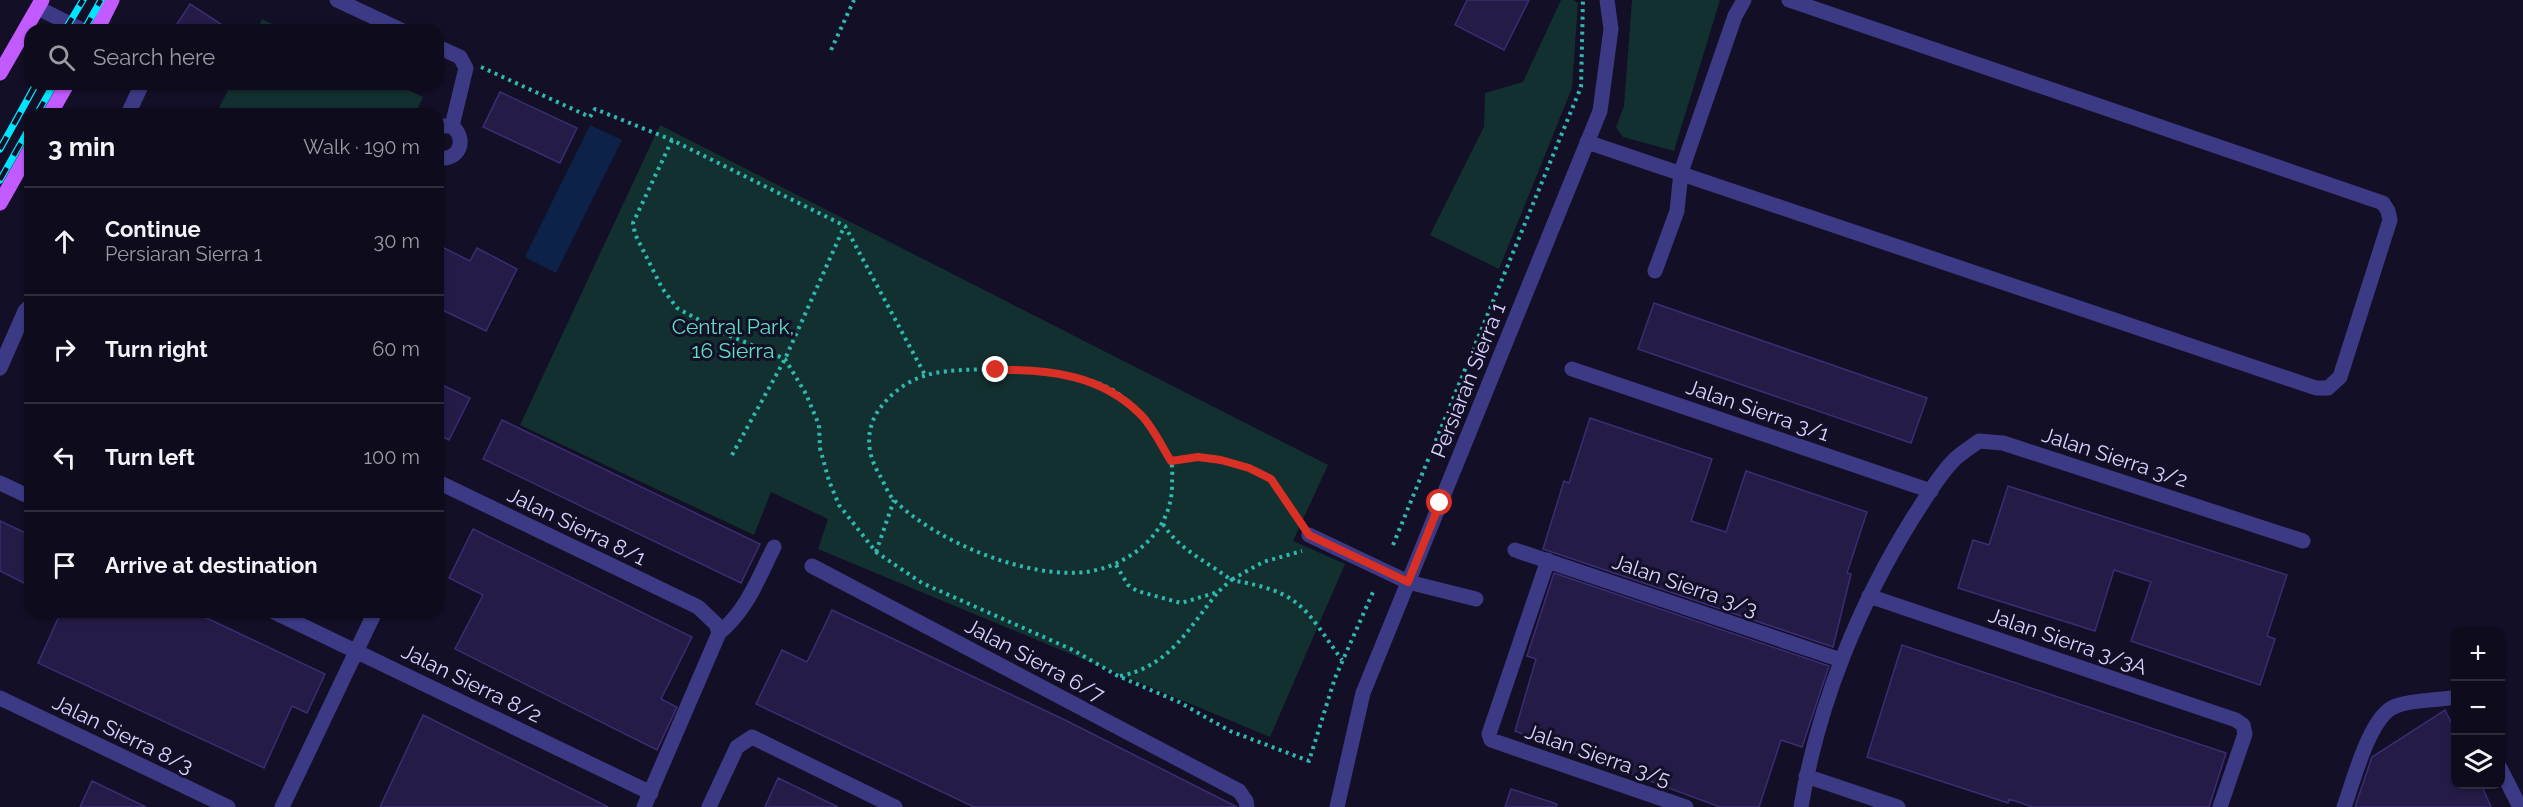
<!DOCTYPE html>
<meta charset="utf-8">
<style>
:root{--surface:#0e0b1c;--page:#1c1929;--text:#f1f3f6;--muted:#9b9ba3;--line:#2e2b3b}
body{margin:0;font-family:Raleway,sans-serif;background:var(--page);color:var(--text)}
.controls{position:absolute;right:18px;bottom:18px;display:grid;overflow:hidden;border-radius:12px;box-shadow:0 2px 4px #0004}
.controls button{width:54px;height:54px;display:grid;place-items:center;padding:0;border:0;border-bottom:2px solid var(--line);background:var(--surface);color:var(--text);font:30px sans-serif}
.stop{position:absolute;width:18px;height:18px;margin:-14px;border:4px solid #d93025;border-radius:50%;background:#fff}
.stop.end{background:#d93025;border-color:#fff;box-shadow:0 2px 6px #0008}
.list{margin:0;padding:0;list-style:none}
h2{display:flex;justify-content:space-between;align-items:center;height:78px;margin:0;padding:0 24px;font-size:26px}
h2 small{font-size:20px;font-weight:400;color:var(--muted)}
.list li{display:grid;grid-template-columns:39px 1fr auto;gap:18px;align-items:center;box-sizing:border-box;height:108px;padding:0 24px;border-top:2px solid var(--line)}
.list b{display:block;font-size:22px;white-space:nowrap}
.list p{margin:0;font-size:20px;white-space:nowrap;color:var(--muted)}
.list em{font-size:20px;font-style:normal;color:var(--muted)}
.icon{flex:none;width:33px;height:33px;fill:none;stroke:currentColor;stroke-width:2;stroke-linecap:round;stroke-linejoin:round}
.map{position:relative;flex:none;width:2523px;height:807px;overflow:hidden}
.search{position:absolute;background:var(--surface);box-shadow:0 2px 4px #0004;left:24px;top:24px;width:420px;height:66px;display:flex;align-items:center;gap:15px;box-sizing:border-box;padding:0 21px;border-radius:18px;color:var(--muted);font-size:22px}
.panel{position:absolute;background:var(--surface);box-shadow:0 2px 4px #0004;left:24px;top:108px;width:420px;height:510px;border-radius:18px}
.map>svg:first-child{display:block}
.green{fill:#12302f}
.water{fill:#0c2248}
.building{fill:#241b47;stroke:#3b2d73;stroke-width:1.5}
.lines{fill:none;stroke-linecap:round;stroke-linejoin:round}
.path{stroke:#2fb8b0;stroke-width:4;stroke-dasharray:3 4.5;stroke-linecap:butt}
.minor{stroke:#3d3a85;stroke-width:15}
.major{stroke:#c25bff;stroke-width:15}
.rail-casing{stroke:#00e5ff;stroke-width:7}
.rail{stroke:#130f26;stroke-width:4.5;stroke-dasharray:14;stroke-linecap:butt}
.route{stroke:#d93025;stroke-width:8}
.labels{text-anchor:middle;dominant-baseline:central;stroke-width:6;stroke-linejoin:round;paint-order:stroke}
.park-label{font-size:21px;fill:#5fe0c0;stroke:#130f26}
.street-label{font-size:21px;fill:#d9d4ff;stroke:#130f26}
</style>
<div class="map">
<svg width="2523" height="807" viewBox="0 0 2523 807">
<rect width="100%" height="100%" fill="#130f26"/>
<path class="green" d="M 1561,0 L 1573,0 L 1578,3 L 1572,88 L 1499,269 L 1430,235 L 1484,127 L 1485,93 L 1523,82 Z
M 1632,0 L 1720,0 L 1674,151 L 1623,137 L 1616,127 L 1624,106 Z
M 262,19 L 284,30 L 257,30 Z
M 231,84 L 395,84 L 423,97 L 415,114 L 216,114 Z
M 660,125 L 1328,465 L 1293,541 L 1345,564 L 1270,737 L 818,549 L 828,519 L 771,492 L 754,535 L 520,425 Z"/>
<path class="water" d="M 590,125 L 622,140 L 556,273 L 525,257 Z"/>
<path class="building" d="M 1467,0 L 1529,0 L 1504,50 L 1455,25 Z
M 190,4 L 230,30 L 173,30 Z
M 500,92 L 577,128 L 560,163 L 483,127 Z
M 438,245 L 470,261 L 477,248 L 517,269 L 486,331 L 438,308 Z
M 1654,303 L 1927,398 L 1911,443 L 1638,349 Z
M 438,383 L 470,398 L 449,440 L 438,434 Z
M 1590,418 L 1712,459 L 1691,521 L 1726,532 L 1746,471 L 1867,512 L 1847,573 L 1851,574 L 1833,647 L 1543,549 L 1564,481 L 1569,483 Z
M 502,420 L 760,544 L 741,583 L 483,459 Z
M 2008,486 L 2287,575 L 2267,636 L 2275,639 L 2260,685 L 2131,641 L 2151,582 L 2114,570 L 2095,631 L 1958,588 L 1973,540 L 1989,545 Z
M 0,521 L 30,535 L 30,586 L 0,571 Z
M 473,529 L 692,637 L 661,699 L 677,707 L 657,750 L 455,649 L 483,595 L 449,578 Z
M 1554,573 L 1829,666 L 1802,747 L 1781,740 L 1759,807 L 1720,807 L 1515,731 L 1536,659 L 1527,656 Z
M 832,610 L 1067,721 L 1237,807 L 974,807 L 756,704 L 782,650 L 807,662 Z
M 61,612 L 194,612 L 325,674 L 307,713 L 292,706 L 264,768 L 38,663 Z
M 1902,645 L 2226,753 L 2209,807 L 2033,807 L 2009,799 L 2008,803 L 1867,757 Z
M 2445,710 L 2456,732 L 2456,784 L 2481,784 L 2491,807 L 2355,807 L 2372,757 Z
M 423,715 L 608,807 L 380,807 Z
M 778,778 L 838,807 L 765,807 Z
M 92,781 L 146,807 L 80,807 Z
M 1511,789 L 1557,804 L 1556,807 L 1505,807 Z"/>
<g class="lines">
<path class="path" d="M 831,50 L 854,0
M 481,67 L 590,117 L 595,109 L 672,140 L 845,226 L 925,375
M 672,140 L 633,223 L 635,234 L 662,288 L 677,308 L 723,333 L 785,359 L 806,394 L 819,425 L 820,448 L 829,481 L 839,505 L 876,552 L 922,583 L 1073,650 L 1118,676 L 1179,702 L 1230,731 L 1309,761 L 1335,678 L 1373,592
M 1032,369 C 1058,374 1087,376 1111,389 C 1129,399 1143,417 1154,434 C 1159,443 1167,452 1171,461 C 1173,468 1172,477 1172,484 C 1173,531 1130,566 1086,572 C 1027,579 937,542 895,501 C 888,495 884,482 879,474 C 867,454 865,431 878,411 C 889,395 905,382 924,376 C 948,367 1004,370 1032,369 Z
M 732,455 L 785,359 L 844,227
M 1171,461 L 1198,457 L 1221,460 L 1249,468 L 1271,479 L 1300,521
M 1163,524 C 1180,551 1207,561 1231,580 L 1263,562 L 1302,551
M 1393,545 L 1581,87 L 1583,0
M 876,552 L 894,500
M 1116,565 L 1128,585 L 1137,591 L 1181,603 L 1218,592 L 1231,580 C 1301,592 1303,606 1342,660
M 1120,676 C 1170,666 1188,629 1218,592"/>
<path class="minor" d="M 337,0 L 401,30
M 38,8 L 82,30
M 438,47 L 460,57 L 466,68 L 452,126
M 128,114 L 142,84
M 438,126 L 452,126 C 468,140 459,161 438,158
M 1587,142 L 2316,388 L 2328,388 L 2340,377 L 2390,220 L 2388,211 L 2383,203 L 1789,0
M 1655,271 L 1677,211 L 1681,172 L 1735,16 L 1744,0
M 0,368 L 25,311 L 30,306
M 1572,369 L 1931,491
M 438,482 L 698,607 L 716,624 L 719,633 L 644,807
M 0,483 L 30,497
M 1309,535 L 1408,582 L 1476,599
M 1515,550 L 1841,660
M 1548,560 L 1489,734 L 1491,740 L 1686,807
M 812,566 L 1239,791 L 1246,801 L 1247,807
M 1869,596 L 2236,720 L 2243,725 L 2245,734 L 2220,807
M 274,612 L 651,793
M 719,633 C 747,610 758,579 774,547
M 0,698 L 228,807
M 2500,768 L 2520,807
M 1806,776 L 1898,807
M 282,807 L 375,612
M 709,807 L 737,747 L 752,737 L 895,807
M 1337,807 L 1363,693 L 1600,111 L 1611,29 L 1607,0
M 1801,807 C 1818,704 1859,604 1914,516 C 1926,498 1938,476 1954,460 C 1961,453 1971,447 1979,441 L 2003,443 L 2303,541
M 2344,807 C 2353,783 2370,714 2396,706 C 2414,699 2437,701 2456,697"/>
<path class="major" d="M 97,30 L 112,0
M 0,73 L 42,0
M 50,114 L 67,84
M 0,203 L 30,150"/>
<g class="rail-casing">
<path id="rail" d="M 65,30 L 83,0
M 84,30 L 101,0
M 37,114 L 54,84
M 0,149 L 36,84
M 0,180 L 30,127"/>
</g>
<use href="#rail" class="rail"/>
</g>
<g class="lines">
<path class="route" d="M 996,370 C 1049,369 1102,375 1141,415 C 1153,427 1162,447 1171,461 L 1198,457 L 1221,460 L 1249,468 L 1271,479 L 1309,535 L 1408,582 L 1440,503"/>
</g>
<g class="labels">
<g class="park-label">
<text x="733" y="326">Central Park,<tspan x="733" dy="24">16 Sierra</tspan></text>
</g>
<g class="street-label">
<text transform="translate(1468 380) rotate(-68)">Persiaran Sierra 1</text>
<text transform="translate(1758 410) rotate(19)">Jalan Sierra 3/1</text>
<text transform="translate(2115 457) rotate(18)">Jalan Sierra 3/2</text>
<text transform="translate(577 526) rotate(26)">Jalan Sierra 8/1</text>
<text transform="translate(1685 585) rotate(19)">Jalan Sierra 3/3</text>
<text transform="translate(2068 641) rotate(19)">Jalan Sierra 3/3A</text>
<text transform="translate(1035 660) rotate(28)">Jalan Sierra 6/7</text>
<text transform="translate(472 683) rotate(26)">Jalan Sierra 8/2</text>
<text transform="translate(123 734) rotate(26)">Jalan Sierra 8/3</text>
<text transform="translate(1598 755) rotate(19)">Jalan Sierra 3/5</text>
</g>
</g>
</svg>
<div class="controls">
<button>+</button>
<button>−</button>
<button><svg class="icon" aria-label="layers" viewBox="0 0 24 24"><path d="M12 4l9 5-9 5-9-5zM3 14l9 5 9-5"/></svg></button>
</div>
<div class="stop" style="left:1440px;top:503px"></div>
<div class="stop end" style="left:996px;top:370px"></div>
<div class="search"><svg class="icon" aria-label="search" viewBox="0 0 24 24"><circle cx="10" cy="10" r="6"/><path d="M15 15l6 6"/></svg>Search here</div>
<section class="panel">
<h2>3 min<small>Walk · 190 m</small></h2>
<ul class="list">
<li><svg class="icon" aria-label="ahead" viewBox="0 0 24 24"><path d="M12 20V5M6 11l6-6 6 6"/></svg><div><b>Continue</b><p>Persiaran Sierra 1</p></div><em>30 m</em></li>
<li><svg class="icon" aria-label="right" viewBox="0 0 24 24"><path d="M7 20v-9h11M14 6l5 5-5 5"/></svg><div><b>Turn right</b></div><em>60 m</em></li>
<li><svg class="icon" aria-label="left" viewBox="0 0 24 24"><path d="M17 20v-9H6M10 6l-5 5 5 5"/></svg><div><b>Turn left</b></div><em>100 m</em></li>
<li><svg class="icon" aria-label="arrive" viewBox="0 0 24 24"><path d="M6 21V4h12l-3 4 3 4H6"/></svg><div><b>Arrive at destination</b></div></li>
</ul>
</section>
</div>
